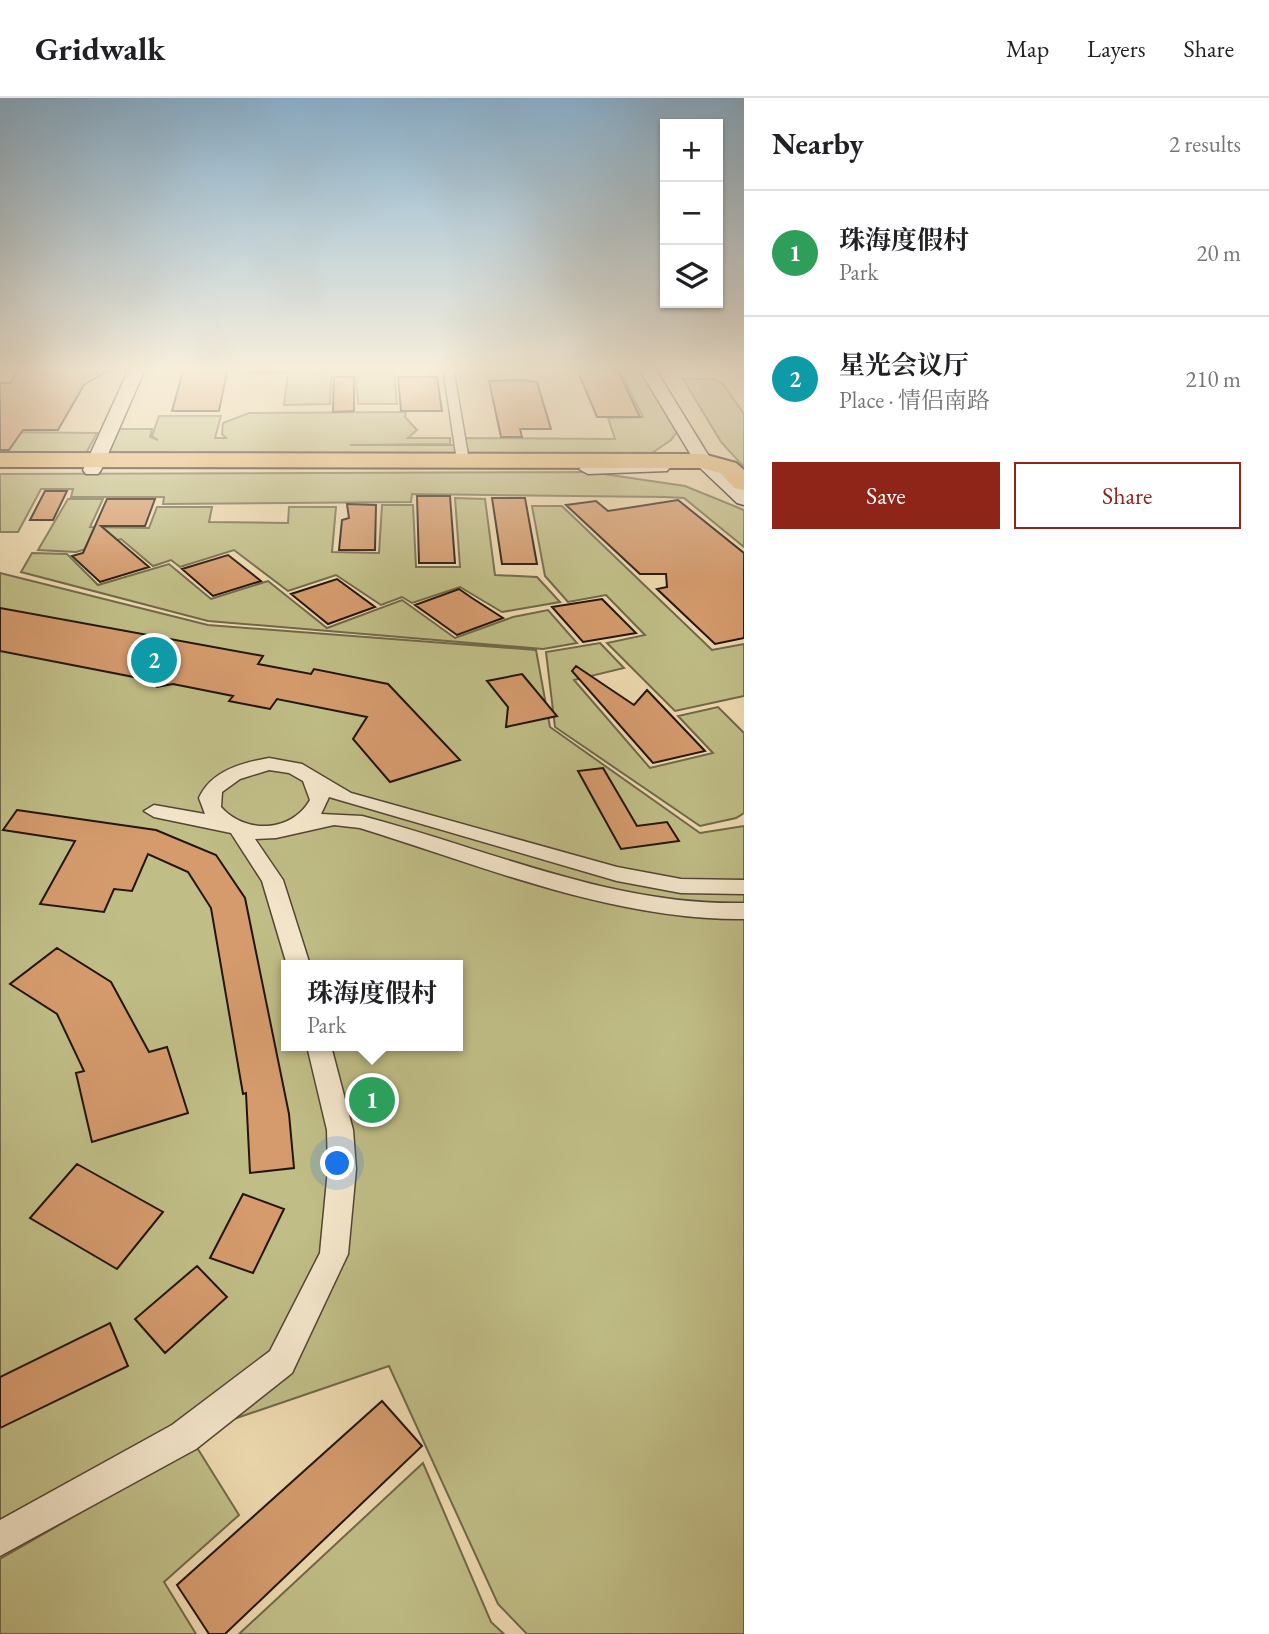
<!DOCTYPE html>
<meta charset="utf-8">
<style>
:root{--surface:#fff;--page:#f2f2f2;--text:#202124;--muted:#757577;--line:#e0e0e0;--accent:#8f2418}
body{margin:0;font-family:"EB Garamond","Noto Serif SC",serif;background:var(--page);color:var(--text)}
.controls{position:absolute;right:21px;top:21px;display:grid;overflow:hidden;border-radius:0px;box-shadow:0 2px 5px #0004}
.controls button{width:63px;height:63px;display:grid;place-items:center;padding:0;border:0;border-bottom:2px solid var(--line);background:var(--surface);color:var(--text);font:35px sans-serif}
.you{position:absolute;left:338px;top:1066px;width:24px;height:24px;margin:-18px;border:5px solid #fff;border-radius:50%;background:#1a73e8;box-shadow:0 0 0 10px #1a73e833}
.badge{display:grid;place-items:center;width:46px;height:46px;border-radius:50%;background:var(--accent);color:#fff;font-size:23px;font-weight:700}
.pin{position:absolute;translate:-50% -50%;border:4px solid #fff;box-shadow:0 2px 7px #0006}
.popup{position:absolute;left:281px;top:862px;width:182px;height:91px;box-sizing:border-box;display:grid;place-content:center;border-radius:0px;background:var(--surface);filter:drop-shadow(0 2px 5px #0005);font-size:23px;white-space:nowrap;color:var(--muted)}
.popup b{font-size:26px;color:var(--text)}
.popup::after{content:'';position:absolute;left:50%;top:100%;margin-left:-14px;border:14px solid transparent;border-top-color:var(--surface)}
.list{margin:0;padding:0;list-style:none}
h2{display:flex;justify-content:space-between;align-items:center;height:91px;margin:0;padding:0 28px;font-size:30px}
h2 small{font-size:23px;font-weight:400;color:var(--muted)}
.list li{display:grid;grid-template-columns:46px 1fr auto;gap:21px;align-items:center;box-sizing:border-box;height:126px;padding:0 28px;border-top:2px solid var(--line)}
.list b{display:block;font-size:26px;white-space:nowrap}
.list p{margin:0;font-size:23px;white-space:nowrap;color:var(--muted)}
.list em{font-size:23px;font-style:normal;color:var(--muted)}
.actions{display:flex;gap:14px;padding:21px 28px}
.actions a{flex:1;padding:16px 0;border:2px solid var(--accent);border-radius:0px;text-align:center;font-size:24px;color:var(--accent)}
.actions .main{background:var(--accent);color:#fff}
.icon{flex:none;width:38px;height:38px;fill:none;stroke:currentColor;stroke-width:2;stroke-linecap:round;stroke-linejoin:round}
.map{position:relative;flex:none;width:744px;height:1536px;overflow:hidden}
header{display:flex;align-items:center;gap:42px;box-sizing:border-box;height:98px;padding:0 35px;background:var(--surface);border-bottom:2px solid var(--line)}
header strong{font-size:33px}
nav{display:flex;gap:38px;margin-inline-start:auto;font-size:24px}
main{display:flex}
aside{flex:1;background:var(--surface)}
.map>svg:first-child{display:block}
.green{fill:#c0bd86;stroke:#706848;stroke-width:2;fill-rule:evenodd}
.building{fill:#d59b6d;stroke:#21140b;stroke-width:2}
.lines{fill:none;stroke-linecap:round;stroke-linejoin:round}
.street-casing{stroke:#544534;stroke-width:3}
.secondary-casing{stroke:#21140b;stroke-width:3}
.highway-casing{stroke:#21140b;stroke-width:4}
.street{fill:#f4e6cb;fill-rule:evenodd}
.secondary{fill:#f4e6cb;fill-rule:evenodd}
.highway{fill:#e7bc78;fill-rule:evenodd}
</style>
<header>
<strong>Gridwalk</strong>
<nav><a>Map</a><a>Layers</a><a>Share</a></nav>
</header>
<main>
<div class="map">
<svg width="744" height="1536" viewBox="0 0 744 1536">
<rect width="100%" height="100%" fill="#eed9af"/>
<filter id="stains"><feTurbulence type="fractalNoise" baseFrequency=".00286" numOctaves="4"/><feColorMatrix values="0 0 0 0 .2 0 0 0 0 .09 0 0 0 0 .02 0 0 0 .5 -.17"/></filter>
<radialGradient id="worn" r=".72"><stop offset=".6" stop-color="#630" stop-opacity="0"/><stop offset="1" stop-color="#630" stop-opacity=".3"/></radialGradient>
<path class="green" d="M 246,269 L 329,269 L 329,274 L 394,274 L 397,306 L 358,306 L 356,279 L 331,279 L 330,306 L 284,307 L 288,274 L 245,274 Z
M 620,273 L 645,273 L 679,331 L 671,342 L 649,357 L 469,361 L 465,340 L 615,341 L 608,320 L 643,319 Z
M 683,281 L 713,281 L 723,286 L 744,316 L 744,369 L 721,344 Z
M 406,314 L 405,319 L 417,332 L 408,340 L 450,340 L 450,346 L 350,347 L 456,347 L 457,360 L 105,359 L 115,331 L 152,331 L 150,339 L 158,342 L 152,338 L 159,318 L 221,318 L 215,340 L 226,340 L 222,336 L 223,325 L 249,315 Z
M 0,334 L 97,335 L 84,359 L 0,359 Z
M 590,374 L 685,388 L 744,412 L 744,449 L 684,400 L 665,399 L 412,396 L 411,404 L 163,406 L 164,399 L 71,399 L 73,391 L 41,391 L 18,434 L 0,434 L 0,376 Z
M 455,400 L 485,401 L 495,477 L 537,479 L 560,504 L 502,514 L 460,489 L 412,505 L 402,499 L 381,507 L 336,477 L 288,493 L 234,452 L 180,469 L 171,462 L 153,468 L 121,441 L 76,454 L 38,452 L 68,401 L 103,401 L 90,429 L 149,430 L 157,409 L 212,409 L 209,424 L 288,425 L 289,409 L 336,409 L 332,454 L 379,455 L 382,407 L 413,407 L 416,469 L 460,469 Z
M 532,408 L 562,408 L 712,552 L 744,546 L 744,598 L 675,613 L 607,545 L 645,537 L 606,497 L 568,504 L 545,478 Z
M 32,455 L 67,456 L 98,487 L 169,466 L 211,501 L 268,483 L 327,530 L 402,502 L 455,540 L 513,519 L 548,512 L 577,545 L 543,551 L 208,523 L 21,474 Z
M 0,475 L 208,527 L 536,552 L 550,629 L 700,735 L 744,728 L 744,1536 L 527,1536 L 498,1506 L 389,1268 L 184,1338 L 0,1441 ZM 286,867 L 458,867 L 458,948 L 286,948 Z
M 600,545 L 624,570 L 574,582 L 650,670 L 713,655 L 678,618 L 718,609 L 744,635 L 744,715 L 736,720 L 700,728 L 555,629 L 546,554 Z
M 196,1348 L 239,1417 L 164,1484 L 196,1536 L 0,1536 L 0,1461 Z
M 423,1365 L 491,1524 L 504,1536 L 239,1536 Z"/>
<path class="building" d="M 20,269 L 114,269 L 84,287 L 58,332 L 23,332 L 9,352 L 0,352 L 0,285 L 10,285 Z
M 184,269 L 228,269 L 219,313 L 172,313 Z
M 618,273 L 640,319 L 597,319 L 578,274 Z
M 334,279 L 354,279 L 354,313 L 333,314 Z
M 398,279 L 437,279 L 442,313 L 401,313 Z
M 521,282 L 537,284 L 551,331 L 520,331 L 522,339 L 501,339 L 489,283 Z
M 45,393 L 67,393 L 53,422 L 30,422 Z
M 417,398 L 450,398 L 455,465 L 419,465 Z
M 492,400 L 525,400 L 537,466 L 502,466 Z
M 107,401 L 155,401 L 145,428 L 101,428 L 149,469 L 100,484 L 72,458 L 83,455 Z
M 678,402 L 744,455 L 744,540 L 715,546 L 657,491 L 667,489 L 666,476 L 640,476 L 566,407 L 596,403 L 608,413 Z
M 347,406 L 376,407 L 375,452 L 339,452 L 342,422 L 349,420 Z
M 228,457 L 261,483 L 213,498 L 182,471 Z
M 337,481 L 375,509 L 328,526 L 291,496 Z
M 459,491 L 472,500 L 503,520 L 457,537 L 415,507 Z
M 602,501 L 636,535 L 583,544 L 552,509 Z
M 0,510 L 263,558 L 258,566 L 311,576 L 314,571 L 388,586 L 460,662 L 390,684 L 353,641 L 367,619 L 277,601 L 270,611 L 229,603 L 233,598 L 173,586 L 157,589 L 149,582 L 0,553 Z
M 576,568 L 634,607 L 647,592 L 705,653 L 653,665 L 572,573 Z
M 522,576 L 557,618 L 506,629 L 508,609 L 487,583 Z
M 603,670 L 637,728 L 667,724 L 679,743 L 621,751 L 578,673 Z
M 17,712 L 156,732 L 216,757 L 245,800 L 289,1016 L 294,1070 L 250,1075 L 246,995 L 243,996 L 211,810 L 188,774 L 148,756 L 132,793 L 114,791 L 104,814 L 40,806 L 75,743 L 3,732 Z
M 57,850 L 111,884 L 149,954 L 167,949 L 188,1015 L 92,1044 L 76,975 L 84,973 L 57,916 L 10,886 Z
M 77,1066 L 163,1114 L 117,1171 L 30,1120 Z
M 243,1096 L 284,1111 L 253,1175 L 210,1160 Z
M 197,1168 L 227,1199 L 165,1255 L 135,1221 Z
M 110,1225 L 128,1268 L 0,1330 L 0,1279 Z
M 382,1303 L 422,1348 L 225,1536 L 209,1536 L 177,1487 Z"/>
<g class="lines">
<g class="street-casing">
<path id="street" d="M 443,269 L 453,269 L 469,363 L 463,367 L 457,363 Z
M 269,660 L 302,666 L 351,695 L 617,769 L 681,781 L 744,782 L 744,796 L 681,795 L 617,783 L 329,699 L 321,716 L 362,718 C 488,751 612,808 744,805 L 744,821 C 616,823 482,768 360,730 L 334,727 L 276,740 L 255,741 L 283,782 L 310,867 L 287,867 L 262,783 L 231,735 L 154,719 L 144,713 L 154,707 L 205,716 L 199,700 C 211,673 241,665 269,660 ZM 269,672 L 289,675 L 303,683 L 310,702 C 291,735 245,736 221,709 L 222,694 L 240,681 Z
M 307,948 L 331,948 L 353,1032 L 356,1071 L 348,1156 L 292,1275 L 196,1351 L 0,1458 L 0,1422 L 172,1327 L 270,1253 L 320,1155 L 328,1071 L 327,1032 Z"/>
</g>
<g class="secondary-casing">
<path id="secondary" d="M 130,269 L 146,269 L 101,372 L 98,376 L 86,376 L 83,372 Z
M 638,269 L 654,269 L 710,360 L 744,391 L 744,407 L 737,405 L 697,367 Z
M 661,364 L 670,369 L 667,373 L 588,376 L 579,371 L 588,366 Z"/>
</g>
<g class="highway-casing">
<path id="highway" d="M 0,355 L 703,356 L 736,365 L 744,372 L 744,392 L 735,390 L 720,375 L 702,370 L 0,369 Z"/>
</g>
<use href="#street" class="street"/>
<use href="#secondary" class="secondary"/>
<use href="#highway" class="highway"/>
</g>
<linearGradient id="sky" x2="0" y2="1"><stop stop-color="#8ab5d4"/><stop offset="0.56" stop-color="#f7eedb"/><stop offset="1" stop-color="#f7eedb" stop-opacity="0"/></linearGradient>
<rect width="744" height="484" fill="url(#sky)"/>
<rect width="100%" height="100%" filter="url(#stains)"/>
<rect width="100%" height="100%" fill="url(#worn)"/>
</svg>
<div class="controls">
<button>+</button>
<button>−</button>
<button><svg class="icon" aria-label="layers" viewBox="0 0 24 24"><path d="M12 4l9 5-9 5-9-5zM3 14l9 5 9-5"/></svg></button>
</div>
<div class="you"></div>
<div class="pin badge" style="left:372px;top:1002px;background:#2e9e5b">1</div>
<div class="popup"><b>珠海度假村</b>Park</div>
<div class="pin badge" style="left:154px;top:562px;background:#0f9aa8">2</div>
</div>
<aside>
<h2>Nearby<small>2 results</small></h2>
<ul class="list">
<li><span class="badge" style="background:#2e9e5b">1</span><div><b>珠海度假村</b><p>Park</p></div><em>20 m</em></li>
<li><span class="badge" style="background:#0f9aa8">2</span><div><b>星光会议厅</b><p>Place · 情侣南路</p></div><em>210 m</em></li>
</ul>
<div class="actions"><a class="main">Save</a><a>Share</a></div>
</aside>
</main>
